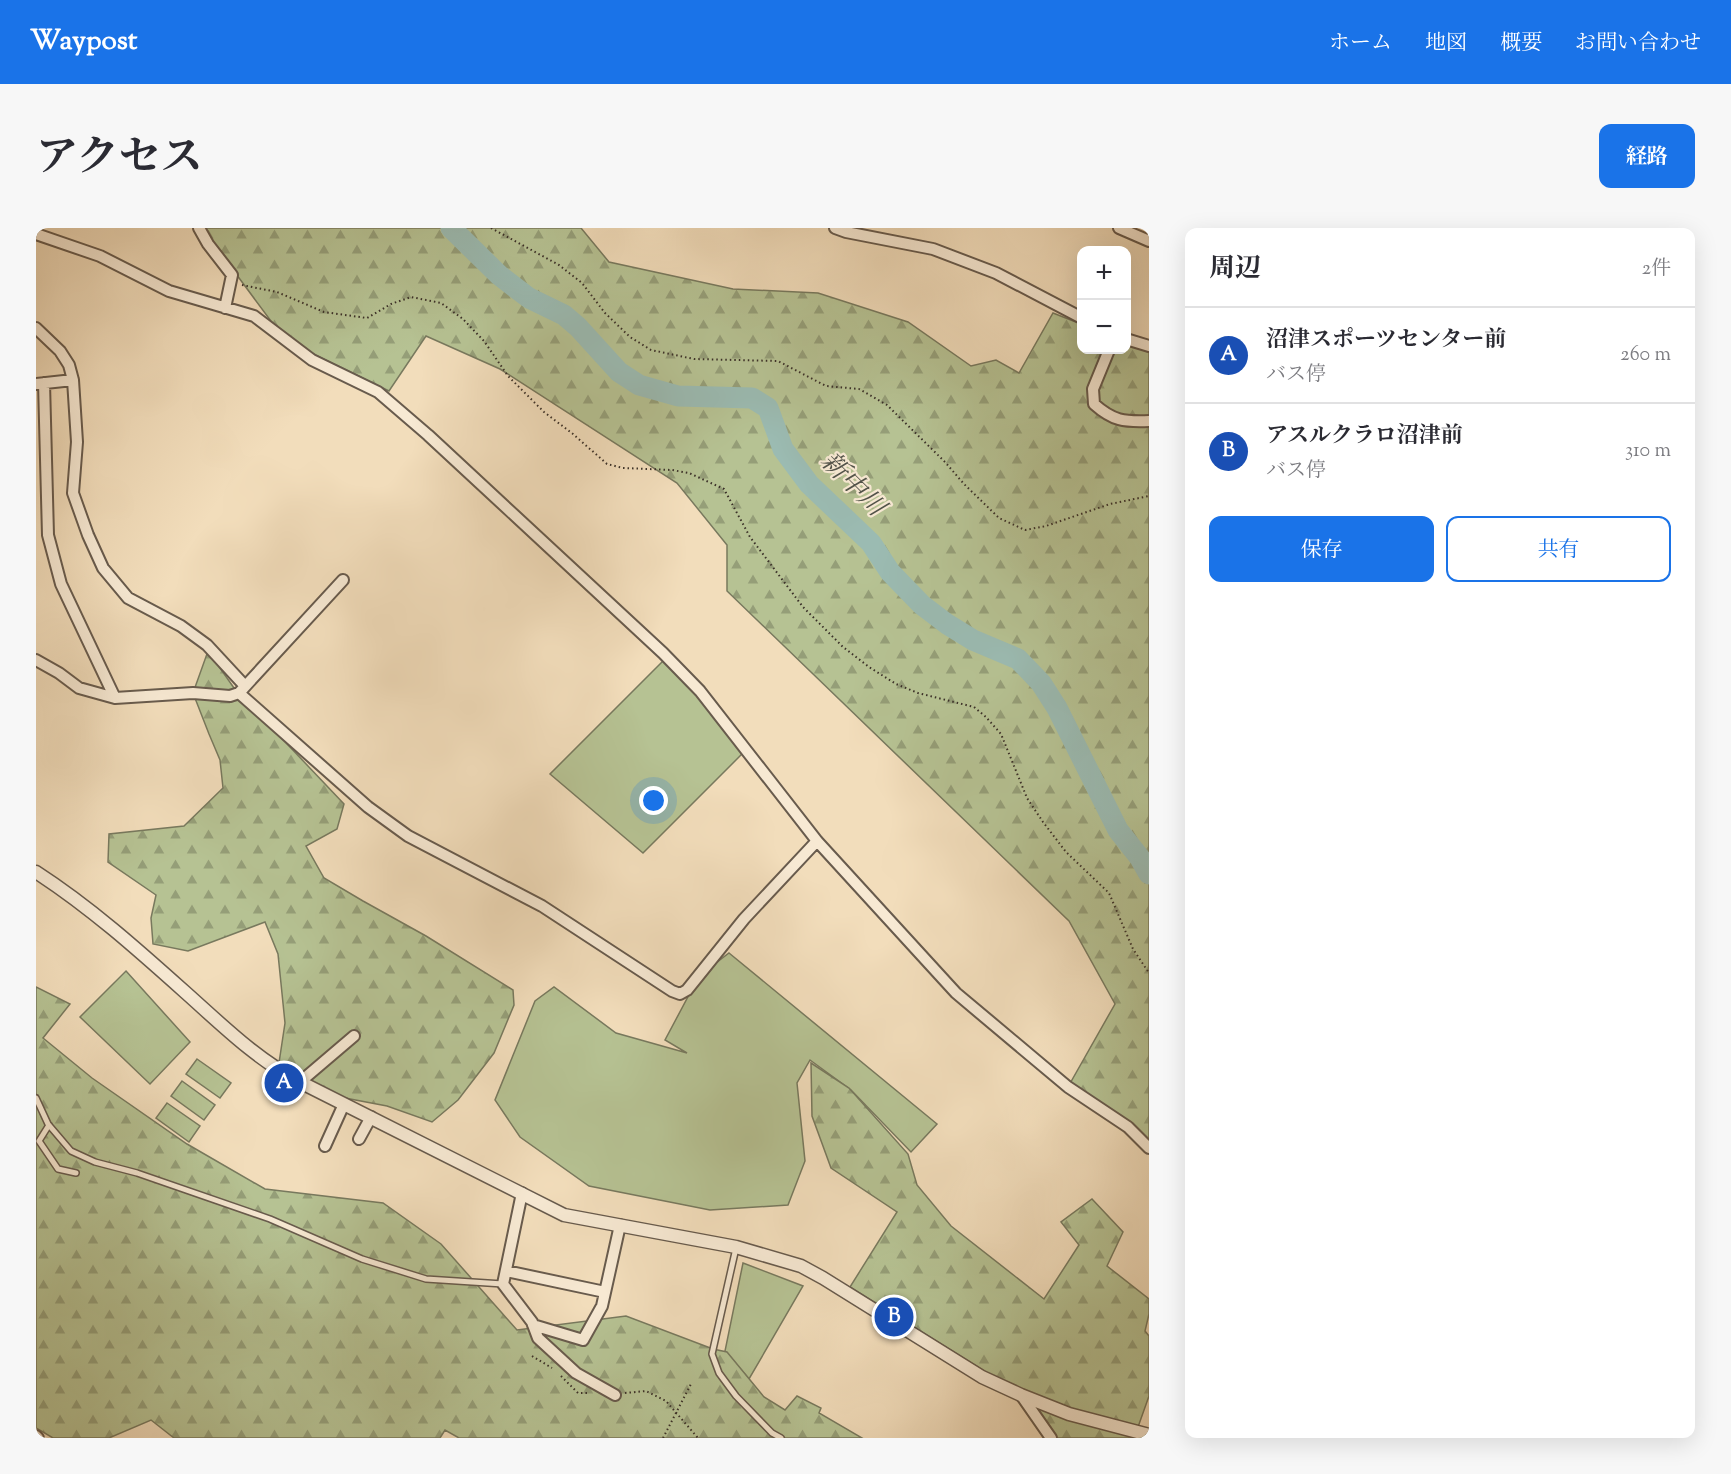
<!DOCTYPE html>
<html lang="ja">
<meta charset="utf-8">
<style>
:root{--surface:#fff;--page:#f7f7f7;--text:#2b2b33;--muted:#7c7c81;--line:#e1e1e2;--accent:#1a73e8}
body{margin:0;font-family:"Sorts Mill Goudy","Noto Serif JP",serif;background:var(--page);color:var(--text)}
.controls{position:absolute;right:18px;top:18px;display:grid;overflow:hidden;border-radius:12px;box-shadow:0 6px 24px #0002}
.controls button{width:54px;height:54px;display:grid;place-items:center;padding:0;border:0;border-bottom:2px solid var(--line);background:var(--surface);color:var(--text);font:30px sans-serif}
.you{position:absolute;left:618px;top:573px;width:21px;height:21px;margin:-15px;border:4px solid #fff;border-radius:50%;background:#1a73e8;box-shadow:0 0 0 9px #1a73e833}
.badge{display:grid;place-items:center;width:39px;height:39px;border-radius:50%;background:var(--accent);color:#fff;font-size:20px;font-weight:700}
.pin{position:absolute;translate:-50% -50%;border:3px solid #fff;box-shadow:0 2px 6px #0006}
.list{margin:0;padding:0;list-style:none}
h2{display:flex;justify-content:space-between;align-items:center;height:78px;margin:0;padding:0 24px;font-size:26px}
h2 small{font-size:20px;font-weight:400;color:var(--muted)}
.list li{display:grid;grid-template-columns:39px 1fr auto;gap:18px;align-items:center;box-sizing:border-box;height:96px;padding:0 24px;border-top:2px solid var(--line)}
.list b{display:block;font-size:22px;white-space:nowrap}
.list p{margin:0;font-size:20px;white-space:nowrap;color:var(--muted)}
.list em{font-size:20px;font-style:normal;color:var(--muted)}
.actions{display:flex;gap:12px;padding:18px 24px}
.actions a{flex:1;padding:14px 0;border:2px solid var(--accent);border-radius:12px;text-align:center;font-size:21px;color:var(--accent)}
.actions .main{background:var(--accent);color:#fff}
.map{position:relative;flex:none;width:1113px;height:1210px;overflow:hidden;border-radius:12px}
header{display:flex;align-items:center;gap:36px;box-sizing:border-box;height:84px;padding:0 30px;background:var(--accent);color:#fff}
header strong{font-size:28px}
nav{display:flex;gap:33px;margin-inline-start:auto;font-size:21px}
.intro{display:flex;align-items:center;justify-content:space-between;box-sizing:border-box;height:144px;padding:0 36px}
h1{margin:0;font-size:42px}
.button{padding:15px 27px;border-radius:12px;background:var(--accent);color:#fff;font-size:21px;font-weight:700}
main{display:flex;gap:36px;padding:0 36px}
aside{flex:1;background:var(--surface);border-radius:12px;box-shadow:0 6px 24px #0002}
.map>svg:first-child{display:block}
.green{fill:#b6c293;stroke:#78795e;stroke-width:1.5}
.forest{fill:url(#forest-firs);stroke:#78795e;stroke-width:1.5}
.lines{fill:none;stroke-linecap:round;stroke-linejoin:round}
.river{stroke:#9bbbb2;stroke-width:21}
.service-casing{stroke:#685b4d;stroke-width:8}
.minor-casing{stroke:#685b4d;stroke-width:14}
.tertiary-casing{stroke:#685b4d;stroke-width:15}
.path{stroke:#3a3028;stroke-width:2;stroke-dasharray:1.5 3;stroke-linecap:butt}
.service{stroke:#f7e9d3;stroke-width:5}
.minor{stroke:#f7e9d3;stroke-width:10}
.tertiary{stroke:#f7e9d3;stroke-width:12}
.path-bridge{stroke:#3a3028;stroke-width:2;stroke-dasharray:1.5 3;stroke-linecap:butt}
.labels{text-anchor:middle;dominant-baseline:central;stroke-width:4.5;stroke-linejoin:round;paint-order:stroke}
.water-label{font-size:26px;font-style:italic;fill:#52534a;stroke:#f7e9d3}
</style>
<header>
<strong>Waypost</strong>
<nav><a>ホーム</a><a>地図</a><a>概要</a><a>お問い合わせ</a></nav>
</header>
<div class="intro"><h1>アクセス</h1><a class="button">経路</a></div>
<main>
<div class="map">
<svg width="1113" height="1210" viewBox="0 0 1113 1210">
<defs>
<pattern id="forest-firs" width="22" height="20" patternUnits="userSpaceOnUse" patternTransform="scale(1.5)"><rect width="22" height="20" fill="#b6c293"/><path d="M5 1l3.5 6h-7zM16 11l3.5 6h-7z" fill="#959e78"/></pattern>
</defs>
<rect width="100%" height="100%" fill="#f2ddbb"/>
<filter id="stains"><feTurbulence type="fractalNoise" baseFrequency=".00333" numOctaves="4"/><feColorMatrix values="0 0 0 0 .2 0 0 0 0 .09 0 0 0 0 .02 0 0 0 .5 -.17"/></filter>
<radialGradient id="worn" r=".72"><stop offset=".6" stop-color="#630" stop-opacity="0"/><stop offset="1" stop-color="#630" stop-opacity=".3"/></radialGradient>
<path class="green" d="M 628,432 L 668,468 L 707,525 L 607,625 L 514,546 Z
M 693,725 L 901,896 L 875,924 L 815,862 L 774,832 L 761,855 L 769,933 L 752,977 L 674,982 L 553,958 L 484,909 L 459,872 L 499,773 L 518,759 L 580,805 L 651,825 L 629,812 L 663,748 Z
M 90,743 L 154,814 L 114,856 L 44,789 Z
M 161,831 L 195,855 L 184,870 L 150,846 Z
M 146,853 L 179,877 L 168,892 L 135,868 Z
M 131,875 L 164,898 L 153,914 L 120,890 Z
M 707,1035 L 767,1058 L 713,1151 L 689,1123 Z"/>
<path class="forest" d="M 166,0 L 545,0 L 573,34 L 697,61 L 782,65 L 872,94 L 935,138 L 960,132 L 983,145 L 1017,85 L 1045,96 L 1046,122 L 1090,122 L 1091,114 L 1113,123 L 1113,923 L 1032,859 L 1079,776 L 1033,693 L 691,363 L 691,317 L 641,255 L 464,141 L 390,108 L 353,163 L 249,112 Z
M 172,423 L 198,460 L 308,576 L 301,601 L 270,618 L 288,650 L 327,673 L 390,708 L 477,762 L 478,777 L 458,825 L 422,872 L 396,894 L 351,878 L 288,866 L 243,835 L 249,795 L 242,726 L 229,694 L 152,723 L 117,716 L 115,690 L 120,667 L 72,634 L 73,606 L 148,598 L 187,560 L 184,532 L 173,506 L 157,465 Z
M 0,759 L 34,776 L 7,810 L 56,850 L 151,916 L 229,961 L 347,975 L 405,1016 L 481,1102 L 590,1088 L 677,1121 L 691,1124 L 728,1169 L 749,1182 L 761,1168 L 785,1180 L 783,1185 L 826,1210 L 423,1210 L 409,1202 L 404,1210 L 138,1210 L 115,1192 L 73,1210 L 17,1210 L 0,1200 Z
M 775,835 L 813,860 L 872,926 L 881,957 L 915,998 L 1008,1071 L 1043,1017 L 1025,994 L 1056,971 L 1087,1004 L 1071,1038 L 1113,1071 L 1113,1086 L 1109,1103 L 1113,1108 L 1113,1168 L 1102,1199 L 1113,1210 L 1018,1210 L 985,1166 L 814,1059 L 861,984 L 795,940 L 776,888 Z"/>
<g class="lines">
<path class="river" d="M 415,0 L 463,47 L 493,70 L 528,87 L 542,99 L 583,144 L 603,157 L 642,168 L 716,170 L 732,180 L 747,221 L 773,256 L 835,315 L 854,344 L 886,377 L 911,396 L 937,412 L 982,431 L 1005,455 L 1021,480 L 1082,602 L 1104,630 L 1113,646"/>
<g class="service-casing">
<path id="service" d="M 0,870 L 12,896 L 35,923 L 59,934 L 101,945 L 234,991 L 326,1031 L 390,1051 L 467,1056
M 13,897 L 3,913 L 22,941 L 40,945
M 700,1020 L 676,1126 L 683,1145 L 700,1168 L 736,1205 L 745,1210"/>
</g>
<g class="minor-casing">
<path id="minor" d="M 163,0 L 172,16 L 196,47 L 189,80
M 799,0 L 810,4 L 897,21 L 960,45 L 1046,90
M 1083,0 L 1113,13
M 0,6 L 64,28 L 133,63 L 218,88 L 276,132 L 342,164 L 392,207 L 627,425 L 664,463 L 781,613 L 920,765 L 1032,859 L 1092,899 L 1113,920
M 0,100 L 24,123 L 33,137 L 37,152 L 41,214 L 37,265 L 52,307 L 67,340 L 92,370 L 145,398 L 171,417 L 209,458
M 1090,111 L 1113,118
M 1073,122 L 1057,161 L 1058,176 C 1077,193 1088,194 1113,193
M 8,155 L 12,307 L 25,356 L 79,470
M 0,156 L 37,152
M 0,432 L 23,445 L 43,460 L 79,470 L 157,465 L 194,468 L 203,465 L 307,352
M 203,465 L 332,579 L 372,608 L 506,678 L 636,763 L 644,766 L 651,762 L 708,691 L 781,613
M 264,854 L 318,808
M 323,911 L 335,889
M 289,918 L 308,876
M 486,965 L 467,1056 L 496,1094 L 502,1110 L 540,1145 L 579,1167
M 470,1043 L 569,1064
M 497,1097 L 547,1112 L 566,1078 L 584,997
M 985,1167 L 1015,1210
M 0,1208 L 2,1210"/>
</g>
<g class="tertiary-casing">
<path id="tertiary" d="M 0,644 C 54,679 101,721 149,764 C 186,797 220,831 264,854 L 528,987 L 700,1019 L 765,1038 L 787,1050 L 946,1149 L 985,1167 L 1033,1186 L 1113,1207"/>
</g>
<path class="path" d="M 455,0 L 523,37 L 546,55 L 569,85 L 594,109 L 615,122 L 658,131 L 742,133 L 790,158 L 823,161 L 851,177 L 909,234 L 928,256 L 963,290 L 989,302 L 1010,298 L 1074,276 L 1113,268
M 206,57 L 241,64 L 288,84 L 331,90 L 355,76 L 375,69 L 405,75 L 427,91 L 448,113 L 472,148 L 508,184 L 537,206 L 571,236 L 587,240 L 636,242 L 653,245 L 688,261 L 714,309 L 767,379 L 807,419 L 833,439 L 860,456 L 882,465 L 938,479 L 950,489 L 965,506 L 991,570 L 1007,594 L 1030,624 L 1073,665 L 1097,721 L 1113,745
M 496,1128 L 516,1140
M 525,1148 L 542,1165 L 551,1165
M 589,1165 L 610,1163 L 630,1173 L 662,1210"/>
<use href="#service" class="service"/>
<use href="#minor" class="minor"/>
<use href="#tertiary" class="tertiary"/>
<path class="path-bridge" d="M 627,1210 L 656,1154"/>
</g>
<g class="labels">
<g class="water-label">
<text transform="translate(816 257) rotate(45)">新中川</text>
</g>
</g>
<rect width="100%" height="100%" filter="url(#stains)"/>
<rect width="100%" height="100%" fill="url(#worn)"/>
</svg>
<div class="controls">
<button>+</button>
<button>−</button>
</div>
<div class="you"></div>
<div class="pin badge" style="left:248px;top:855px;background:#1a4fb4">A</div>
<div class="pin badge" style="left:858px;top:1089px;background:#1a4fb4">B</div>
</div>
<aside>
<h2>周辺<small>2件</small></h2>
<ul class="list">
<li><span class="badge" style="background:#1a4fb4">A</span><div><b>沼津スポーツセンター前</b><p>バス停</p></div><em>260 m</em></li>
<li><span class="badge" style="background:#1a4fb4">B</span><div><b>アスルクラロ沼津前</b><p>バス停</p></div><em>310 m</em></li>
</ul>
<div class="actions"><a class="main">保存</a><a>共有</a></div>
</aside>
</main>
